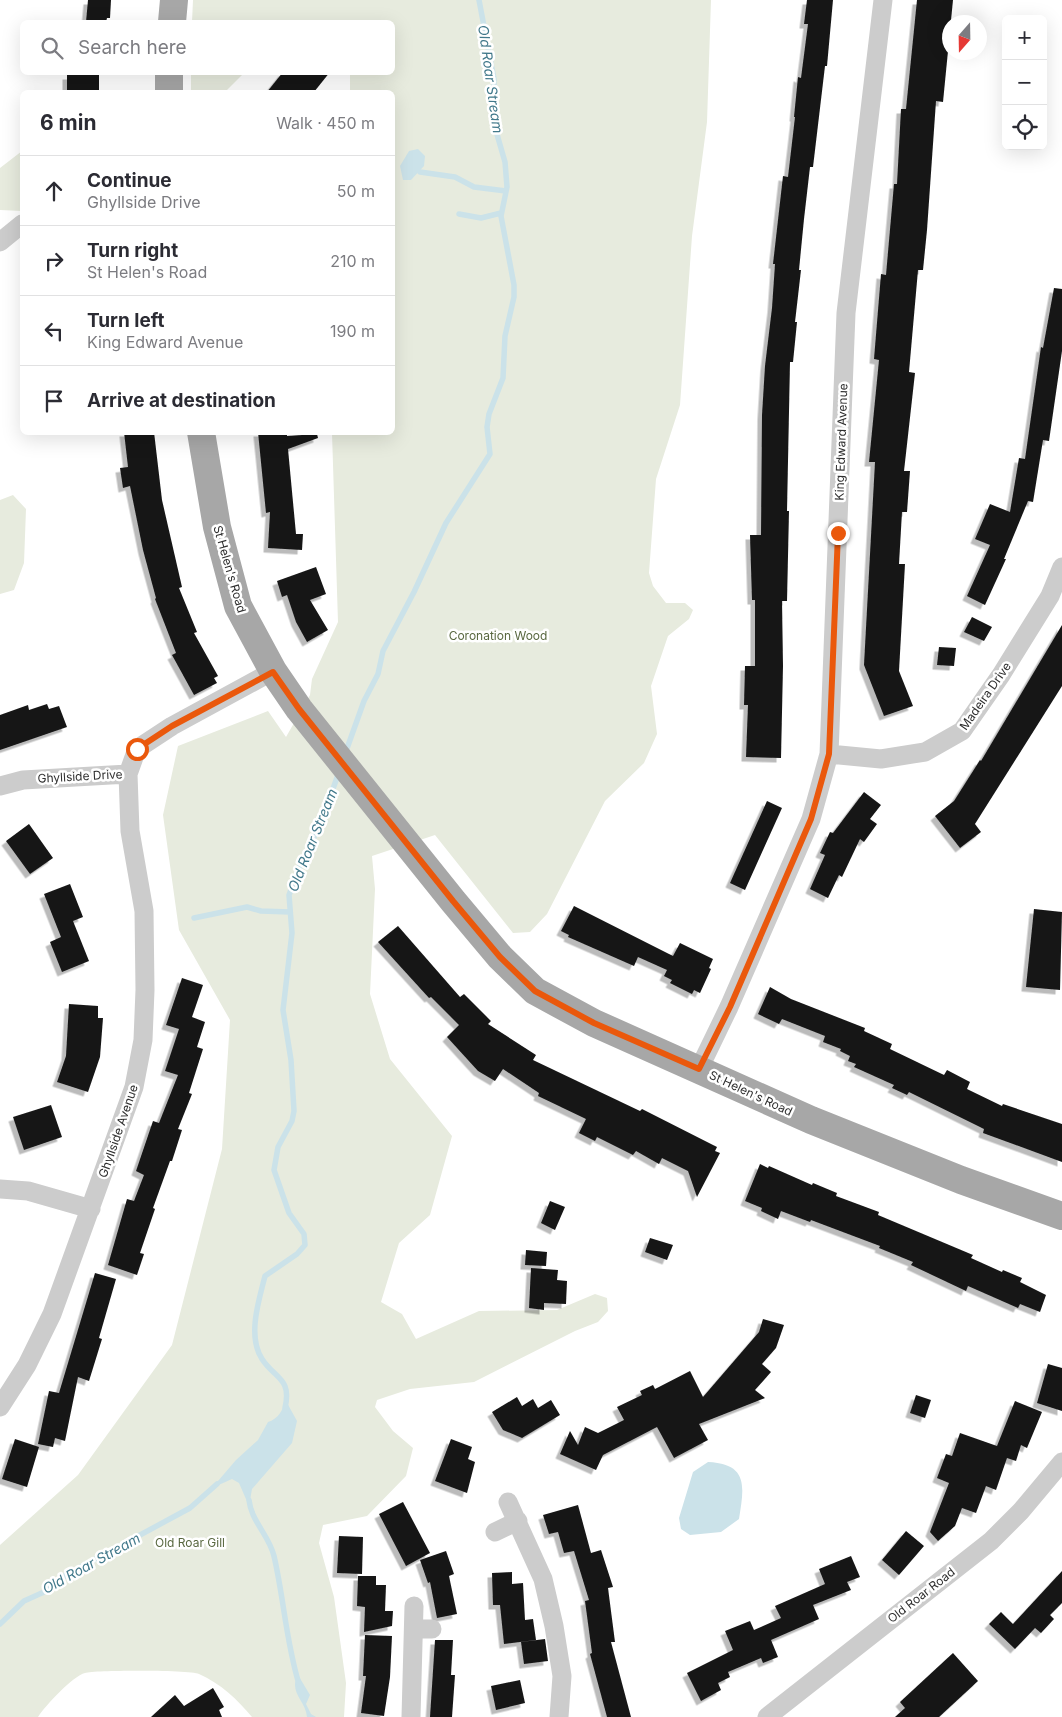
<!DOCTYPE html>
<meta charset="utf-8">
<style>
:root{--surface:#fff;--page:#f2f2f3;--text:#2b2b33;--muted:#7c7c81;--line:#e1e1e2}
body{margin:0;font-family:Inter,sans-serif;background:var(--page);color:var(--text)}
.controls{position:absolute;right:15px;top:15px;display:grid;overflow:hidden;border-radius:8px;box-shadow:0 5px 20px #0002}
.controls button{width:45px;height:45px;display:grid;place-items:center;padding:0;border:0;border-bottom:1px solid var(--line);background:var(--surface);color:var(--text);font:25px sans-serif}
.compass{position:absolute;left:942px;top:15px;width:45px;height:45px;border-radius:50%;background:var(--surface);box-shadow:0 5px 20px #0002;rotate:200deg}
.stop{position:absolute;width:15px;height:15px;margin:-11px;border:4px solid #ea580c;border-radius:50%;background:#fff}
.stop.end{background:#ea580c;border-color:#fff;box-shadow:0 1px 5px #0008}
.list{margin:0;padding:0;list-style:none}
h2{display:flex;justify-content:space-between;align-items:center;height:65px;margin:0;padding:0 20px;font-size:21px}
h2 small{font-size:16px;font-weight:400;color:var(--muted)}
.list li{display:grid;grid-template-columns:32px 1fr auto;gap:15px;align-items:center;box-sizing:border-box;height:70px;padding:0 20px;border-top:1px solid var(--line)}
.list b{display:block;font-size:19px;white-space:nowrap}
.list p{margin:0;font-size:16px;white-space:nowrap;color:var(--muted)}
.list em{font-size:16px;font-style:normal;color:var(--muted)}
.icon{flex:none;width:28px;height:28px;fill:none;stroke:currentColor;stroke-width:2;stroke-linecap:round;stroke-linejoin:round}
.map{position:relative;flex:none;width:1062px;height:1717px;overflow:hidden}
.search{position:absolute;background:var(--surface);box-shadow:0 5px 20px #0002;left:20px;top:20px;width:375px;height:55px;display:flex;align-items:center;gap:12px;box-sizing:border-box;padding:0 18px;border-radius:8px;color:var(--muted);font-size:19px}
.panel{position:absolute;background:var(--surface);box-shadow:0 5px 20px #0002;left:20px;top:90px;width:375px;height:345px;border-radius:8px}
.map>svg:first-child{display:block}
.green{fill:#e7ebde}
.water{fill:#cbe2e9}
.lines{fill:none;stroke-linecap:round;stroke-linejoin:round}
.stream{stroke:#cbe2e9;stroke-width:5.5}
.building{fill:#161616;filter:url(#shadow)}
.street{stroke:#ccc;stroke-width:19}
.primary{stroke:#a7a7a7;stroke-width:28}
.route{stroke:#ea580c;stroke-width:6}
.labels{text-anchor:middle;dominant-baseline:central;stroke-width:5;stroke-linejoin:round;paint-order:stroke}
.street-label{font-size:12px;fill:#2f2f2f;stroke:#fff}
.park-label{font-size:12px;fill:#58673f;stroke:#fff}
.water-label{font-size:14px;font-style:italic;fill:#42798b;stroke:#fff}
</style>
<div class="map">
<svg width="1062" height="1717" viewBox="0 0 1062 1717">
<defs>
<filter id="shadow"><feDropShadow dx="-4.5" dy="4.5" stdDeviation="0" flood-color="#0004"/></filter>
</defs>
<rect width="100%" height="100%" fill="#fff"/>
<path class="green" d="M 193,0 L 711,0 L 707,122 L 692,236 L 680,405 L 656,479 L 649,573 L 653,586 L 666,603 L 685,603 L 693,610 L 689,619 L 668,636 L 651,686 L 657,734 L 644,763 L 605,801 L 547,914 L 530,932 L 513,933 L 435,835 L 372,856 L 375,889 L 370,994 L 390,1059 L 452,1136 L 430,1215 L 399,1243 L 381,1302 L 402,1314 L 416,1339 L 479,1311 L 557,1310 L 595,1294 L 607,1298 L 608,1311 L 598,1322 L 575,1331 L 474,1382 L 410,1389 L 377,1400 L 375,1407 L 393,1431 L 413,1448 L 406,1476 L 367,1516 L 323,1525 L 319,1543 L 334,1597 L 346,1683 L 344,1717 L 252,1717 C 238,1700 220,1683 199,1674 C 190,1670 96,1670 85,1673 C 73,1676 45,1706 38,1717 L 0,1717 L 0,1545 L 78,1475 L 172,1345 L 222,1149 L 230,1020 L 179,930 L 163,815 L 178,746 L 268,711 L 286,737 L 310,695 L 312,679 L 338,622 L 332,433 L 392,432 L 392,92 L 350,92 L 350,73 L 392,72 L 392,22 L 192,22 Z
M 191,73 L 191,72 L 244,73 L 225,92 L 191,92 Z
M 22,151 L 22,211 L 0,210 L 0,168 Z
M 13,495 L 26,509 L 24,563 L 14,590 L 0,594 L 0,500 Z"/>
<path class="water" d="M 418,149 L 425,156 L 424,166 L 411,180 L 403,180 L 400,166 L 409,151 Z
M 286,1401 L 297,1421 L 292,1443 L 252,1489 L 249,1506 L 239,1483 L 232,1479 L 212,1488 L 236,1460 L 258,1440 L 268,1422 C 278,1419 282,1411 286,1401 Z
M 708,1462 C 749,1464 744,1487 739,1519 L 721,1532 L 690,1535 L 681,1529 L 679,1518 L 693,1472 Z
M 298,1675 L 310,1695 L 306,1704 L 311,1714 L 316,1717 L 307,1717 C 306,1701 288,1692 298,1675 Z"/>
<g class="lines">
<path class="stream" d="M 420,172 L 455,177 L 474,187 L 506,191
M 459,214 L 481,218 L 501,213
M 345,754 L 364,701 L 378,674 L 383,651 L 414,592 L 446,523 L 490,454 L 487,427 L 489,414 L 503,378 L 505,336 L 514,297 L 514,285 L 501,216 L 507,187 L 505,162 L 494,124 L 494,79 L 479,0
M 194,918 L 247,907 L 261,911 L 290,912
M 285,1408 C 292,1378 275,1379 262,1359 C 247,1336 259,1300 265,1276 L 297,1254 L 305,1245 L 304,1234 L 289,1213 L 274,1170 L 278,1147 L 292,1121 L 294,1111 L 291,1060 L 283,1010 L 292,933 L 289,895 L 301,863 L 320,825 L 339,772
M 249,1500 C 251,1521 269,1535 274,1556 C 284,1599 286,1642 299,1684
M 0,1624 L 24,1601 L 44,1592 L 66,1575 L 190,1508 L 217,1484"/>
</g>
<path class="building" d="M 88,0 L 111,0 L 110,18 L 107,18 L 106,22 L 86,22 Z
M 807,0 L 833,0 L 827,66 L 825,66 L 813,167 L 810,167 L 804,219 L 799,270 L 801,270 L 795,322 L 797,322 L 793,362 L 790,362 L 787,511 L 789,511 L 787,601 L 782,601 L 783,666 L 781,758 L 746,757 L 748,705 L 744,705 L 745,666 L 755,666 L 755,600 L 752,600 L 750,535 L 761,535 L 762,415 L 765,366 L 772,308 L 775,264 L 773,264 L 783,176 L 788,177 L 795,117 L 794,117 L 798,77 L 801,78 L 808,24 L 804,24 Z
M 917,0 L 953,0 L 943,102 L 936,101 L 927,230 L 923,270 L 918,270 L 909,372 L 915,373 L 904,471 L 910,471 L 907,512 L 902,512 L 899,564 L 905,564 L 899,671 L 913,706 L 884,716 L 864,665 L 875,462 L 869,462 L 879,360 L 874,359 L 881,274 L 886,275 L 894,184 L 897,184 L 901,109 L 906,109 Z
M 72,72 L 99,72 L 99,92 L 67,92 L 67,75 L 72,75 Z
M 283,72 L 330,72 L 314,92 L 267,92 Z
M 1054,288 L 1062,289 L 1062,351 L 1049,441 L 1043,440 L 1033,502 L 1028,501 L 1004,559 L 1006,559 L 985,605 L 967,596 L 990,545 L 975,539 L 990,504 L 1010,512 L 1019,458 L 1025,459 L 1041,347 L 1043,348 Z
M 124,432 L 154,432 L 162,500 L 182,587 L 179,588 L 197,632 L 194,633 L 218,676 L 214,678 L 217,683 L 194,695 L 172,655 L 176,653 L 155,599 L 156,598 L 143,550 L 130,486 L 123,488 L 120,468 L 128,467 Z
M 258,432 L 287,432 L 287,436 L 317,434 L 318,438 L 288,449 L 296,534 L 303,534 L 302,550 L 268,548 L 270,512 L 266,513 Z
M 316,567 L 326,594 L 310,600 L 328,630 L 307,642 L 296,622 L 287,595 L 282,597 L 277,581 Z
M 972,617 L 992,627 L 984,641 L 964,632 Z
M 1062,625 L 1062,686 L 975,824 L 981,832 L 960,848 L 935,816 L 954,801 L 980,760 L 981,761 Z
M 939,647 L 956,648 L 954,666 L 937,665 Z
M 47,704 L 49,709 L 59,706 L 67,727 L 0,750 L 0,715 L 28,705 L 29,710 Z
M 864,792 L 881,805 L 870,819 L 877,824 L 864,842 L 860,839 L 842,877 L 839,875 L 828,898 L 810,889 L 825,855 L 820,853 L 830,832 L 833,833 Z
M 767,801 L 782,808 L 745,890 L 730,883 Z
M 29,824 L 53,858 L 30,874 L 6,841 Z
M 70,884 L 83,917 L 73,921 L 89,961 L 62,972 L 50,942 L 61,937 L 44,894 Z
M 574,906 L 673,956 L 680,943 L 713,959 L 709,968 L 711,969 L 700,993 L 694,990 L 692,994 L 670,983 L 672,980 L 664,976 L 667,970 L 638,957 L 634,966 L 568,937 L 569,935 L 561,931 Z
M 1034,909 L 1062,912 L 1060,990 L 1026,987 Z
M 398,926 L 460,997 L 464,994 L 491,1021 L 488,1024 L 536,1055 L 533,1060 L 640,1111 L 642,1109 L 717,1147 L 715,1151 L 720,1153 L 697,1197 L 688,1171 L 662,1158 L 659,1164 L 636,1151 L 633,1155 L 597,1137 L 595,1141 L 579,1133 L 586,1119 L 538,1096 L 539,1093 L 503,1069 L 495,1081 L 478,1071 L 447,1037 L 459,1025 L 431,997 L 429,998 L 378,942 Z
M 182,978 L 203,985 L 192,1017 L 205,1022 L 197,1047 L 203,1049 L 189,1093 L 192,1094 L 178,1129 L 182,1130 L 172,1161 L 170,1161 L 153,1208 L 155,1209 L 140,1253 L 144,1254 L 137,1275 L 108,1265 L 127,1199 L 134,1201 L 144,1175 L 136,1171 L 153,1121 L 159,1123 L 178,1075 L 165,1071 L 179,1029 L 166,1025 Z
M 770,987 L 791,999 L 865,1028 L 864,1031 L 892,1044 L 890,1049 L 944,1075 L 947,1070 L 970,1082 L 967,1089 L 1002,1106 L 1003,1104 L 1062,1124 L 1062,1162 L 983,1133 L 984,1129 L 909,1092 L 907,1095 L 892,1088 L 894,1085 L 854,1067 L 856,1064 L 848,1061 L 850,1056 L 840,1051 L 841,1049 L 823,1042 L 825,1036 L 782,1019 L 779,1024 L 758,1014 Z
M 69,1004 L 98,1006 L 98,1018 L 103,1018 L 100,1057 L 88,1092 L 57,1082 L 66,1056 Z
M 51,1105 L 62,1137 L 24,1150 L 13,1117 Z
M 760,1164 L 768,1168 L 769,1166 L 812,1185 L 813,1183 L 837,1193 L 836,1196 L 879,1212 L 878,1215 L 973,1255 L 971,1258 L 1002,1272 L 1003,1270 L 1022,1278 L 1020,1282 L 1046,1295 L 1040,1312 L 1020,1304 L 1018,1308 L 968,1286 L 966,1291 L 911,1265 L 913,1262 L 879,1248 L 880,1246 L 811,1220 L 810,1222 L 781,1211 L 778,1219 L 761,1211 L 762,1208 L 745,1201 Z
M 550,1201 L 565,1207 L 555,1230 L 541,1223 Z
M 650,1238 L 673,1245 L 667,1260 L 645,1252 Z
M 526,1250 L 547,1252 L 546,1266 L 525,1265 Z
M 531,1268 L 558,1270 L 557,1280 L 567,1281 L 566,1304 L 544,1303 L 544,1310 L 529,1308 Z
M 95,1273 L 116,1279 L 99,1338 L 102,1339 L 89,1381 L 78,1377 L 65,1441 L 55,1438 L 53,1447 L 38,1444 L 49,1391 L 59,1393 Z
M 763,1319 L 784,1325 L 776,1348 L 762,1364 L 771,1372 L 755,1390 L 765,1398 L 699,1424 L 708,1440 L 674,1458 L 657,1427 L 603,1455 L 596,1470 L 560,1454 L 570,1431 L 578,1445 L 585,1427 L 598,1433 L 624,1420 L 617,1407 L 642,1395 L 640,1391 L 653,1385 L 655,1389 L 690,1371 L 703,1397 L 759,1332 Z
M 1048,1364 L 1062,1368 L 1062,1411 L 1037,1403 Z
M 916,1395 L 931,1400 L 925,1418 L 910,1413 Z
M 517,1397 L 522,1406 L 533,1399 L 538,1408 L 551,1400 L 560,1415 L 522,1438 L 503,1430 L 492,1412 Z
M 1015,1401 L 1042,1412 L 1027,1448 L 1021,1445 L 1016,1461 L 1007,1458 L 996,1490 L 986,1486 L 976,1513 L 962,1508 L 955,1526 L 938,1541 L 930,1532 L 949,1483 L 937,1478 L 946,1454 L 952,1456 L 960,1433 L 997,1446 Z
M 15,1439 L 39,1447 L 27,1487 L 2,1479 Z
M 451,1439 L 472,1447 L 468,1459 L 475,1462 L 467,1493 L 435,1481 Z
M 403,1502 L 430,1553 L 406,1566 L 379,1514 Z
M 578,1505 L 591,1553 L 601,1550 L 613,1587 L 608,1588 L 615,1642 L 611,1642 L 631,1717 L 607,1717 L 590,1654 L 592,1653 L 585,1601 L 589,1600 L 574,1551 L 564,1553 L 558,1532 L 549,1534 L 543,1515 Z
M 906,1531 L 924,1546 L 899,1575 L 882,1560 Z
M 339,1536 L 363,1537 L 362,1574 L 337,1573 Z
M 446,1551 L 454,1574 L 449,1576 L 457,1614 L 437,1618 L 430,1582 L 428,1583 L 420,1560 Z
M 851,1556 L 860,1577 L 847,1582 L 851,1590 L 813,1605 L 819,1619 L 771,1640 L 778,1657 L 763,1663 L 761,1658 L 728,1672 L 730,1677 L 718,1683 L 721,1690 L 701,1701 L 687,1673 L 733,1650 L 725,1631 L 750,1621 L 754,1630 L 781,1618 L 775,1606 L 825,1584 L 819,1569 Z
M 1062,1571 L 1062,1603 L 1050,1615 L 1054,1619 L 1041,1633 L 1035,1628 L 1015,1649 L 989,1624 L 1001,1612 L 1013,1624 Z
M 512,1572 L 512,1584 L 523,1583 L 525,1620 L 533,1619 L 536,1640 L 504,1644 L 500,1605 L 493,1605 L 492,1573 Z
M 358,1576 L 376,1576 L 376,1585 L 386,1585 L 385,1611 L 393,1611 L 392,1626 L 364,1632 L 365,1607 L 357,1606 Z
M 365,1635 L 392,1636 L 390,1677 L 384,1716 L 361,1713 L 366,1676 L 363,1676 Z
M 545,1639 L 548,1661 L 524,1664 L 521,1642 Z
M 435,1640 L 453,1640 L 451,1675 L 455,1675 L 452,1717 L 430,1717 Z
M 953,1653 L 978,1681 L 939,1717 L 895,1717 L 905,1708 L 900,1702 Z
M 520,1680 L 525,1703 L 496,1710 L 491,1686 Z
M 213,1688 L 224,1707 L 219,1710 L 222,1717 L 151,1717 L 175,1695 L 184,1706 Z"/>
<g class="lines">
<path class="street" d="M 0,242 L 22,224
M 829,754 L 881,759 L 925,752 L 962,731 L 1001,675 L 1050,596 L 1062,567
M 0,786 L 23,780 L 128,774 L 137,749 L 172,726 L 273,671
M 699,1069 L 729,1007 L 811,819 L 829,754 L 846,313 L 883,0
M 0,1189 L 28,1191 L 91,1209
M 0,1407 L 27,1365 L 52,1314 L 134,1087 L 143,1040 L 145,990 L 144,911 L 130,831 L 128,774
M 508,1502 L 543,1579 L 554,1626 L 562,1676 L 559,1717
M 495,1532 L 518,1521
M 414,1629 L 432,1629
M 411,1717 L 414,1606
M 767,1717 L 991,1541 L 1021,1511 L 1062,1462"/>
<path class="primary" d="M 172,22 L 174,0
M 169,92 L 169,72
M 201,432 L 217,527 L 238,606 L 273,671 L 299,709 L 453,901 L 500,957 L 535,991 L 594,1023 L 811,1120 L 961,1180 L 1062,1216"/>
</g>
<g class="lines">
<path class="route" d="M 137,749 L 172,726 L 273,672 L 299,709 L 453,901 L 500,957 L 535,991 L 594,1023 L 699,1069 L 730,1007 L 811,819 L 829,754 L 838,533"/>
</g>
<g class="labels">
<g class="street-label">
<text transform="translate(841 442) rotate(-88)">King Edward Avenue</text>
<text transform="translate(230 569) rotate(74)">St Helen's Road</text>
<text transform="translate(985 696) rotate(-55)">Madeira Drive</text>
<text transform="translate(80 776) rotate(-3)">Ghyllside Drive</text>
<text transform="translate(751 1093) rotate(25)">St Helen's Road</text>
<text transform="translate(118 1131) rotate(-71)">Ghyllside Avenue</text>
<text transform="translate(921 1595) rotate(-38)">Old Roar Road</text>
</g>
<g class="park-label">
<text x="498" y="635">Coronation Wood</text>
<text x="190" y="1542">Old Roar Gill</text>
</g>
<g class="water-label">
<text transform="translate(491 79) rotate(82)">Old Roar Stream</text>
<text transform="translate(312 840) rotate(-68)">Old Roar Stream</text>
<text transform="translate(91 1563) rotate(-29)">Old Roar Stream</text>
</g>
</g>
</svg>
<div class="controls">
<button>+</button>
<button>−</button>
<button><svg class="icon" aria-label="locate" viewBox="0 0 24 24"><circle cx="12" cy="12" r="6"/><path d="M12 2v4M12 18v4M2 12h4M18 12h4"/></svg></button>
</div>
<svg class="compass" viewBox="-18 -18 36 36"><path d="M0-13l5 13h-10z" fill="#e53935"/><path d="M0 13l5-13h-10z" fill="#7c7c81"/></svg>
<div class="stop" style="left:137px;top:749px"></div>
<div class="stop end" style="left:838px;top:533px"></div>
<div class="search"><svg class="icon" aria-label="search" viewBox="0 0 24 24"><circle cx="10" cy="10" r="6"/><path d="M15 15l6 6"/></svg>Search here</div>
<section class="panel">
<h2>6 min<small>Walk · 450 m</small></h2>
<ul class="list">
<li><svg class="icon" aria-label="ahead" viewBox="0 0 24 24"><path d="M12 20V5M6 11l6-6 6 6"/></svg><div><b>Continue</b><p>Ghyllside Drive</p></div><em>50 m</em></li>
<li><svg class="icon" aria-label="right" viewBox="0 0 24 24"><path d="M7 20v-9h11M14 6l5 5-5 5"/></svg><div><b>Turn right</b><p>St Helen's Road</p></div><em>210 m</em></li>
<li><svg class="icon" aria-label="left" viewBox="0 0 24 24"><path d="M17 20v-9H6M10 6l-5 5 5 5"/></svg><div><b>Turn left</b><p>King Edward Avenue</p></div><em>190 m</em></li>
<li><svg class="icon" aria-label="arrive" viewBox="0 0 24 24"><path d="M6 21V4h12l-3 4 3 4H6"/></svg><div><b>Arrive at destination</b></div></li>
</ul>
</section>
</div>
